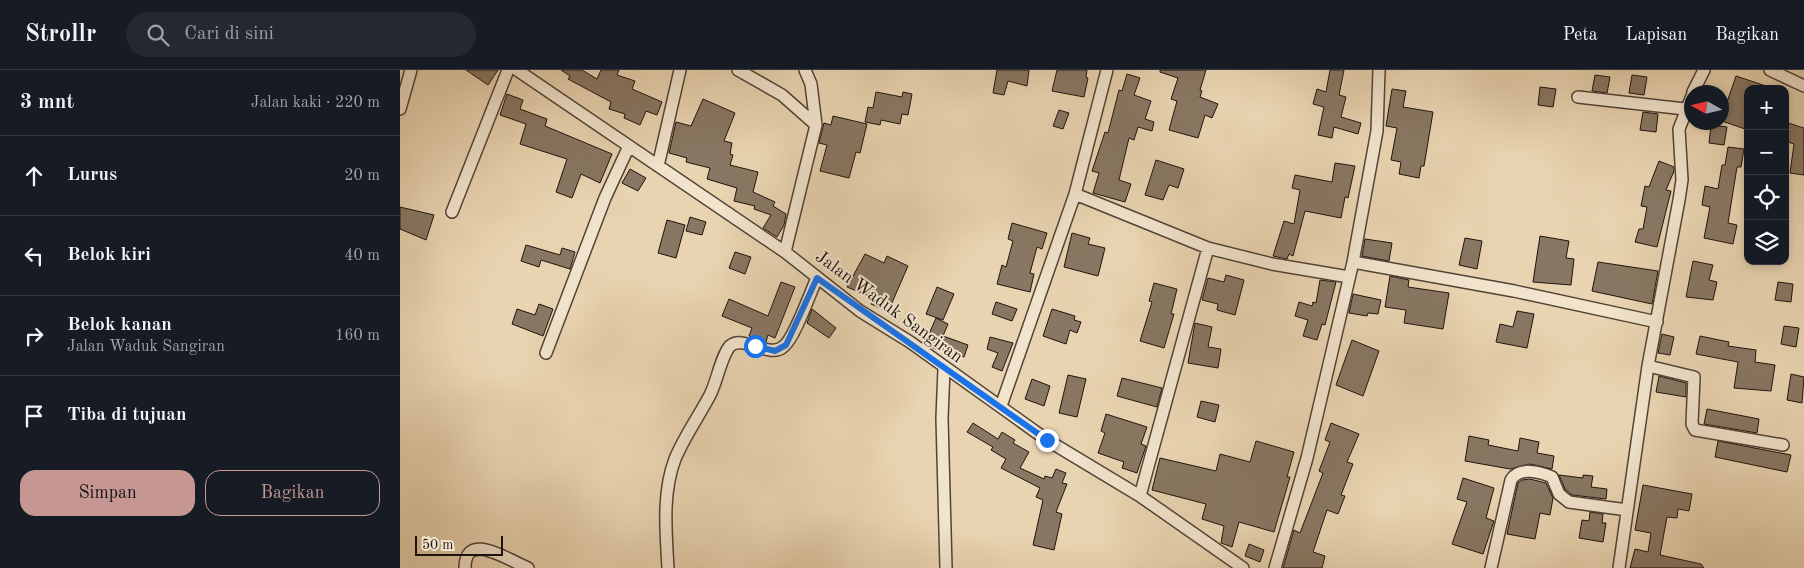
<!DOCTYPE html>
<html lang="id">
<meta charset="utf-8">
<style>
:root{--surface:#171b24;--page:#242831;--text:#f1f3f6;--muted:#9ea1a6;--line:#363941;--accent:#c59692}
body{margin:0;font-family:"Old Standard TT",serif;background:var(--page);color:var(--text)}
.controls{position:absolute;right:15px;top:15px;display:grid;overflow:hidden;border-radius:10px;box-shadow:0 2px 8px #0003}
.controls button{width:45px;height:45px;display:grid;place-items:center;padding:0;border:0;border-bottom:1px solid var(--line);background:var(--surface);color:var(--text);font:25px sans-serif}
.compass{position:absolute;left:1284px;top:15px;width:45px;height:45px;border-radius:50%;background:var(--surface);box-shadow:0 2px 8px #0003;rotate:278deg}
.scale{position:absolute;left:15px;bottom:12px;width:88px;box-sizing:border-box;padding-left:5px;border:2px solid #1f130e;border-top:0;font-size:14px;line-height:18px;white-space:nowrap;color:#1f130e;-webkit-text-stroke:4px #f1e3cc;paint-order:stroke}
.stop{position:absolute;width:15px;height:15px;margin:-11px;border:4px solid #1a73e8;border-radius:50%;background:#fff}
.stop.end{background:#1a73e8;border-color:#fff;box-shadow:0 1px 5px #0008}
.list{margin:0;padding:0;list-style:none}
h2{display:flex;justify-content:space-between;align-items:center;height:65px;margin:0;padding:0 20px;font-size:21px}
h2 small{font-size:16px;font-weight:400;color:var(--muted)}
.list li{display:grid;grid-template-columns:32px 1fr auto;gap:15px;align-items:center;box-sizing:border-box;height:80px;padding:0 20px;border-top:1px solid var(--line)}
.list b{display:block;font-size:19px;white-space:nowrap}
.list p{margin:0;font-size:16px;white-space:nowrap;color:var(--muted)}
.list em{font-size:16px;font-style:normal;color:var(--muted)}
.actions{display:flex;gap:10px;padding:15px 20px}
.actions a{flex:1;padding:11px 0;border:1px solid var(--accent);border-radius:15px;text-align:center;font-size:18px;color:var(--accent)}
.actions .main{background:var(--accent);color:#111}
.icon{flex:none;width:28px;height:28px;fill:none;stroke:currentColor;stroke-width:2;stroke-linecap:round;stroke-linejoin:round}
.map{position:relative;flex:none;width:1404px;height:498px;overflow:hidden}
header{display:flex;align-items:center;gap:30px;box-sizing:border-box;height:70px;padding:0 25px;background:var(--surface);border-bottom:1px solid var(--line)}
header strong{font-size:24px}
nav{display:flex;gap:28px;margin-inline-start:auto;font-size:18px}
.search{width:350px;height:45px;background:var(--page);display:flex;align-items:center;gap:12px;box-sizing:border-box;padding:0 18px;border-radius:28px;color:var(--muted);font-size:19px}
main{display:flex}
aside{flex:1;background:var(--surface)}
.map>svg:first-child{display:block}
.building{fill:#887763;stroke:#1f130e}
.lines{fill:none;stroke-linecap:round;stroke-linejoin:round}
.minor-casing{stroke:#524337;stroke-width:14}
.minor{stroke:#f1e3cc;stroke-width:11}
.route{stroke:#1a73e8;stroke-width:6}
.labels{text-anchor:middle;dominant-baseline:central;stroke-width:4;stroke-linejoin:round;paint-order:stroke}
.street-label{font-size:18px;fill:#1f130e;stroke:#f1e3cc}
</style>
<header>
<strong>Strollr</strong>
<div class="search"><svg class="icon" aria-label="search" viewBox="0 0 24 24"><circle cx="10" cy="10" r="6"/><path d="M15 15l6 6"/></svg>Cari di sini</div>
<nav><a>Peta</a><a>Lapisan</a><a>Bagikan</a></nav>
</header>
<main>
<aside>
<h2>3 mnt<small>Jalan kaki · 220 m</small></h2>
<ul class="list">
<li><svg class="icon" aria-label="ahead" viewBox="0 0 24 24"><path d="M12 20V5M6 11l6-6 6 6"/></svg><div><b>Lurus</b></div><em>20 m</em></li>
<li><svg class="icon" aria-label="left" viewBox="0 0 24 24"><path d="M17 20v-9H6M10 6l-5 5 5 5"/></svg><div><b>Belok kiri</b></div><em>40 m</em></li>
<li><svg class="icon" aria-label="right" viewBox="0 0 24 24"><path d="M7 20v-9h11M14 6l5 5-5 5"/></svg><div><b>Belok kanan</b><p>Jalan Waduk Sangiran</p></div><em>160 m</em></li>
<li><svg class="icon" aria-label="arrive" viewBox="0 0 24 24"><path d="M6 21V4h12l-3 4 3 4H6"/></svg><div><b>Tiba di tujuan</b></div></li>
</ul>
<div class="actions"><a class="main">Simpan</a><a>Bagikan</a></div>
</aside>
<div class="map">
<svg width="1404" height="498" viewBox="0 0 1404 498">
<rect width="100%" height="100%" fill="#e9d4b1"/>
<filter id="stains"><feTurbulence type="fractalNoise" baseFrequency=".004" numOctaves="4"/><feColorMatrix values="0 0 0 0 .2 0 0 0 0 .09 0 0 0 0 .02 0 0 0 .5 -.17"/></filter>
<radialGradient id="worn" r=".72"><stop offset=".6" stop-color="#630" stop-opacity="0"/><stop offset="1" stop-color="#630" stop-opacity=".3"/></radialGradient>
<path class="building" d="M 66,0 L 98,0 L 88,15 Z
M 161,0 L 182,0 L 197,9 L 201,0 L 219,0 L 217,5 L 235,11 L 232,19 L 262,32 L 257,45 L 246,41 L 240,55 L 224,48 L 225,44 L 209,39 L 211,32 L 168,9 L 170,6 Z
M 597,0 L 629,0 L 627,16 L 608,11 L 604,25 L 593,23 Z
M 657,0 L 687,0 L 686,7 L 688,8 L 684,27 L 652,21 Z
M 760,0 L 806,0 L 800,20 L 802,21 L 800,27 L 818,34 L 812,48 L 805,45 L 798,68 L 769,60 L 777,31 L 771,29 L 778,8 L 760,2 Z
M 930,0 L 944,0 L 939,25 L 946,27 L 941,47 L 961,53 L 958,64 L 934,57 L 932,68 L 918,65 L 924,37 L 913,34 L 917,19 L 926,22 Z
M 727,4 L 740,8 L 734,25 L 751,31 L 745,49 L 754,52 L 752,61 L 738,57 L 734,70 L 729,68 L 719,110 L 731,114 L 725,132 L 693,123 L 699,103 L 692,101 L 705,62 L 708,63 L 719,20 L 722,21 Z
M 1195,5 L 1210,7 L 1207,23 L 1192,21 Z
M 1232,5 L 1247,7 L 1244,25 L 1229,23 Z
M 1336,6 L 1369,17 L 1348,19 L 1348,60 L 1322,51 L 1322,33 L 1326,35 Z
M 1140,17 L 1156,19 L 1153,37 L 1138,35 Z
M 992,19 L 1006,21 L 1003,37 L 1033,42 L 1024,96 L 1021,96 L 1019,108 L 999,104 L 1001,92 L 991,90 L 997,58 L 986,56 Z
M 476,22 L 502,27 L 503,22 L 512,24 L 508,45 L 502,44 L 500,54 L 481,50 L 480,55 L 465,52 L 468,37 L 473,38 Z
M 107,24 L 123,30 L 120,39 L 147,49 L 145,56 L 212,84 L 200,113 L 181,104 L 172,128 L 156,122 L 167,89 L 120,74 L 126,54 L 100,45 Z
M 303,29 L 335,43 L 324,71 L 332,73 L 330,84 L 333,85 L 330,95 L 358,102 L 353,122 L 375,132 L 373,136 L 386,144 L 384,155 L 377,167 L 363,158 L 371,145 L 354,139 L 355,136 L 334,131 L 337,118 L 307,109 L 310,98 L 286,92 L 287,88 L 269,83 L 276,52 L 291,56 Z
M 659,40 L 669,43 L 663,59 L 653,56 Z
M 1243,42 L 1258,44 L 1256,62 L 1240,60 Z
M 433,46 L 467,54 L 460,83 L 456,82 L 449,108 L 420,101 L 427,75 L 419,73 L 424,53 L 431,55 Z
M 1385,52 L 1404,58 L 1404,105 L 1390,103 L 1394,74 L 1385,71 Z
M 1311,55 L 1327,57 L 1324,75 L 1309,73 Z
M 1328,77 L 1344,79 L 1341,97 L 1337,97 L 1328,153 L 1337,155 L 1333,174 L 1304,168 L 1310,137 L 1302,135 L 1305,116 L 1318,119 L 1322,95 L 1325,95 Z
M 756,90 L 784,99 L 778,118 L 769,115 L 763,130 L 745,125 Z
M 1259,91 L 1274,97 L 1274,101 L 1266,120 L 1271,121 L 1257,177 L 1235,172 L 1239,159 L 1243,159 L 1247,137 L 1241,136 L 1245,116 L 1249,117 Z
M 935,93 L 955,96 L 948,128 L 945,127 L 941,148 L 905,141 L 893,186 L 889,184 L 887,189 L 873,186 L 884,151 L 894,154 L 900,120 L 892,118 L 895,105 L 932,112 Z
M 230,99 L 246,108 L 238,121 L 222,113 Z
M 0,137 L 34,145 L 26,170 L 0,159 Z
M 290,147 L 306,152 L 302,165 L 286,161 Z
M 267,150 L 285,155 L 276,188 L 258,183 Z
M 612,153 L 647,163 L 642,179 L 637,177 L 630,203 L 634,204 L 630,222 L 597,214 L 602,195 L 606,197 L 613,171 L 608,169 Z
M 672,163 L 690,168 L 688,174 L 705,178 L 698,206 L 664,197 Z
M 1140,166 L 1169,171 L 1166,188 L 1174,189 L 1171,215 L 1133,212 Z
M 1065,168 L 1082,171 L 1077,199 L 1059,195 Z
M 965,169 L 992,173 L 989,191 L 962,186 Z
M 126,175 L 160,185 L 162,178 L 175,182 L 170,199 L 141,190 L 139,197 L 121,191 Z
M 335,182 L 351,187 L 345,204 L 329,198 Z
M 465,184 L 484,193 L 487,186 L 508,196 L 488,242 L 471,234 L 474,228 L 447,217 Z
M 1293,191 L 1313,195 L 1309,210 L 1317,212 L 1313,230 L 1286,227 Z
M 1198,192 L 1258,201 L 1252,234 L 1192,221 Z
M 826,205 L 844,210 L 835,245 L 817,240 L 818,234 L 802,230 L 808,208 L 824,212 Z
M 990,206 L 1009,210 L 1008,217 L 1049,223 L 1043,259 L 1004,253 L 1006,240 L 985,237 Z
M 920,210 L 936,212 L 925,255 L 922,254 L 917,270 L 903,266 L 908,250 L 895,246 L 899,232 L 912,236 L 913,232 L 916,233 Z
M 381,212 L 395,217 L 375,268 L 368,265 L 366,272 L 349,266 L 352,258 L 322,246 L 329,229 L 368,246 Z
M 1378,212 L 1393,214 L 1391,232 L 1375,230 Z
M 754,213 L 777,219 L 771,244 L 774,244 L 764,278 L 740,271 L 752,232 L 749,231 Z
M 537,217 L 554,224 L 543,250 L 526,244 Z
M 953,224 L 981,230 L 978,244 L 968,243 L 967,246 L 949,243 Z
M 596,232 L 617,239 L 612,251 L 592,244 Z
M 139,234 L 153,239 L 143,266 L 112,254 L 117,239 L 135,245 Z
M 412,239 L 436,258 L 429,268 L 407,253 Z
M 652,239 L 675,246 L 674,250 L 681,252 L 677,263 L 670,260 L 666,274 L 643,266 Z
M 1117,241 L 1134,244 L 1127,278 L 1096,272 L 1100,254 L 1113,257 Z
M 536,248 L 548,254 L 543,266 L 568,275 L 564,287 L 538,278 L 537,280 L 525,273 Z
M 795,253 L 812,257 L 808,277 L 821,279 L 818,298 L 788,293 Z
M 1384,256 L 1399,258 L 1396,277 L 1381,274 Z
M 1262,264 L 1274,267 L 1270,285 L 1258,283 Z
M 1300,266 L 1329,272 L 1328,276 L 1356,280 L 1355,292 L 1375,295 L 1371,321 L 1334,318 L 1338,292 L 1296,284 Z
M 590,267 L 613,273 L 602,301 L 592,297 L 598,283 L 587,279 Z
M 952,270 L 979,281 L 963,326 L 936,315 Z
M 1391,304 L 1404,307 L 1402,333 L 1387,330 Z
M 668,305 L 686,309 L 677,347 L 659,343 Z
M 1259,306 L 1286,313 L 1286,327 L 1256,322 Z
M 722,308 L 762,318 L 757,337 L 717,326 Z
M 632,309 L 650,316 L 644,336 L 625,329 Z
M 801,331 L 819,335 L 815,352 L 797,347 Z
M 1307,339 L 1359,349 L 1357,363 L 1304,354 Z
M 706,344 L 747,357 L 741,374 L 746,376 L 737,403 L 722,398 L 724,392 L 698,383 L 705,363 L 701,361 Z
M 573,353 L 598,369 L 602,362 L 615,370 L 613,373 L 629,382 L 620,398 L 644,409 L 645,406 L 652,408 L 656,399 L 666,403 L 662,413 L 667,414 L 656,442 L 662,444 L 654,480 L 633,475 L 643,430 L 636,427 L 640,418 L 601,398 L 606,389 L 591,380 L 593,377 L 567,362 Z
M 931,353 L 959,364 L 947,392 L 953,394 L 941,425 L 945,426 L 938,444 L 927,440 L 913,482 L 925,486 L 922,498 L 883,498 L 894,460 L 900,463 L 923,403 L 919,401 L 930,372 L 925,370 Z
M 1069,366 L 1089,370 L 1088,375 L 1118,381 L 1120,368 L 1139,372 L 1137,383 L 1154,386 L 1152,399 L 1130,394 L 1110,399 L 1065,391 Z
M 856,371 L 894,382 L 887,407 L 890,407 L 874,462 L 839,452 L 832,477 L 821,473 L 824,456 L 802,449 L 806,434 L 752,420 L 760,388 L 816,401 L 820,384 L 850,392 Z
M 1318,371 L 1391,385 L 1387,402 L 1315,387 Z
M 1159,405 L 1183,408 L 1183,405 L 1193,406 L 1191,417 L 1207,419 L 1206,429 L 1172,425 L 1165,419 Z
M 1063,408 L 1094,418 L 1086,448 L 1094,451 L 1083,484 L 1052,474 L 1067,432 L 1057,429 Z
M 1130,409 L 1146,413 L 1153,428 L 1150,445 L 1140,443 L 1135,469 L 1107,464 L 1118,413 L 1122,410 Z
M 1243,415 L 1292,424 L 1289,441 L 1278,439 L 1277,448 L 1267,447 L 1260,485 L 1301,494 L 1304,498 L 1230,498 L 1235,479 L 1248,482 L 1251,463 L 1235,460 Z
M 1190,442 L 1203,444 L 1202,453 L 1206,453 L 1203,472 L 1179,468 L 1182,450 L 1189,451 Z
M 849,474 L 864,480 L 860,492 L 845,486 Z"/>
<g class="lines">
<g class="minor-casing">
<path id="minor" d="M 117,0 L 385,182 L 460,241 L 510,272 L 647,370 L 740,426 L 843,498
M 338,0 L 382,25 L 416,55
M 1370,0 L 1404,16
M 1293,22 L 1304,0
M 1178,27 L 1285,39
M 0,39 L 11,0
M 258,96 L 280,0
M 675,124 L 808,178 L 872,194 L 949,207
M 52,142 L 108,0
M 385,182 L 416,55 L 411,14 L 405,0
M 953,192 L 1114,221 L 1257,252
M 146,283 L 205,128 L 229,76
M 1248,296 L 1294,307 L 1292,354 L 1295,360 L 1383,375
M 544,299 L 542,348 L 546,498
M 601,336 L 675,124 L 707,0
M 740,426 L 808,178
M 65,498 C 65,460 108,490 128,498
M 268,498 C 266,462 262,423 275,389 C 284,367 299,346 310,325 C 317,312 321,286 330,276 C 343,264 370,290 384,276 C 395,267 410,223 417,208
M 875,498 L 907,388 L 953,192 L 977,61 L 979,0
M 1091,498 L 1111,410 C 1119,396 1140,402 1152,407 L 1159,424 L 1169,432 L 1227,440
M 1219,498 L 1248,296 L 1279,130 L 1282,110 L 1279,59 L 1292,26"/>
</g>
<use href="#minor" class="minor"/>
</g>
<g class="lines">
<path class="route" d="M 355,276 L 375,281 L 386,275 L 417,208 L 647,370"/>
</g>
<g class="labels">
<g class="street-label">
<text transform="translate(489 237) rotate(36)">Jalan Waduk Sangiran</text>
</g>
</g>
<rect width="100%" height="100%" filter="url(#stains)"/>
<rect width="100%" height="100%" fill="url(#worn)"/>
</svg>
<div class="controls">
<button>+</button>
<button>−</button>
<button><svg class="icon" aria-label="locate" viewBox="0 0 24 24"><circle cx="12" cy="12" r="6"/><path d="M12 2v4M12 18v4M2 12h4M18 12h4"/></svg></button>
<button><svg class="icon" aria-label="layers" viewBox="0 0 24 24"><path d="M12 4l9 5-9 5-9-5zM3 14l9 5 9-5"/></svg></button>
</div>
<svg class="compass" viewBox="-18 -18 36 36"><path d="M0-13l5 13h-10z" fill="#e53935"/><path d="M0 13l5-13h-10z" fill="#9ea1a6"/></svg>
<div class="scale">50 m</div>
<div class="stop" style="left:355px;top:276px"></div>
<div class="stop end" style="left:647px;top:370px"></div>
</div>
</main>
